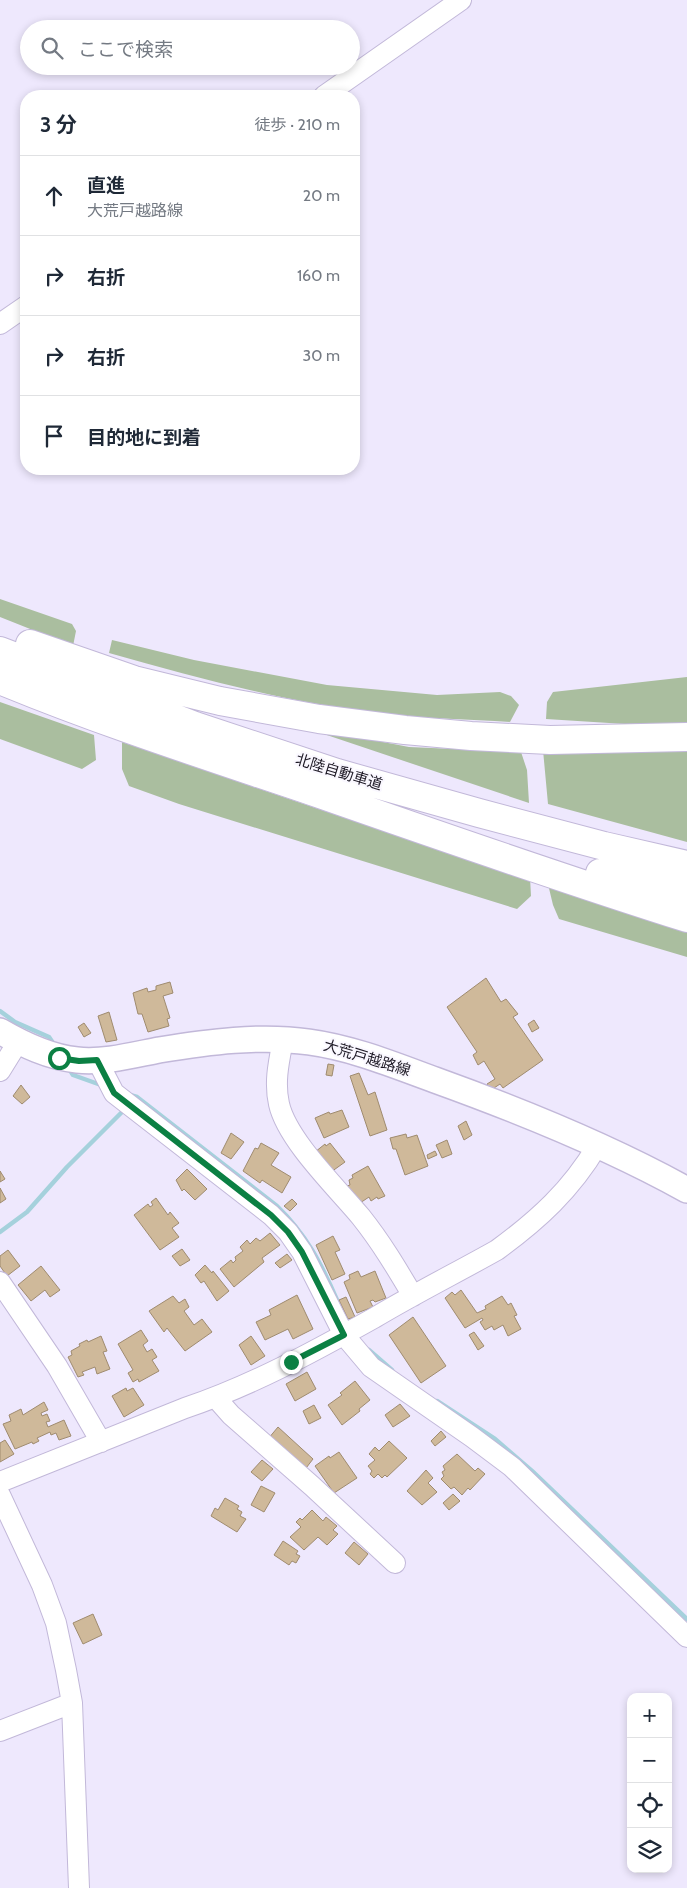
<!DOCTYPE html>
<html lang="ja">
<meta charset="utf-8">
<style>
:root{--surface:#fff;--page:#f2f2f3;--text:#1f2937;--muted:#747a83;--line:#e0e1e3}
body{margin:0;font-family:Cabin,"Noto Sans JP",sans-serif;background:var(--page);color:var(--text)}
.controls{position:absolute;right:15px;bottom:15px;display:grid;overflow:hidden;border-radius:10px;box-shadow:0 2px 8px #0003}
.controls button{width:45px;height:45px;display:grid;place-items:center;padding:0;border:0;border-bottom:1px solid var(--line);background:var(--surface);color:var(--text);font:25px sans-serif}
.stop{position:absolute;width:15px;height:15px;margin:-11px;border:4px solid #0b8043;border-radius:50%;background:#fff}
.stop.end{background:#0b8043;border-color:#fff;box-shadow:0 1px 5px #0008}
.list{margin:0;padding:0;list-style:none}
h2{display:flex;justify-content:space-between;align-items:center;height:65px;margin:0;padding:0 20px;font-size:21px}
h2 small{font-size:16px;font-weight:400;color:var(--muted)}
.list li{display:grid;grid-template-columns:32px 1fr auto;gap:15px;align-items:center;box-sizing:border-box;height:80px;padding:0 20px;border-top:1px solid var(--line)}
.list b{display:block;font-size:19px;white-space:nowrap}
.list p{margin:0;font-size:16px;white-space:nowrap;color:var(--muted)}
.list em{font-size:16px;font-style:normal;color:var(--muted)}
.icon{flex:none;width:28px;height:28px;fill:none;stroke:currentColor;stroke-width:2;stroke-linecap:round;stroke-linejoin:round}
.map{position:relative;flex:none;width:687px;height:1888px;overflow:hidden}
.search{position:absolute;background:var(--surface);box-shadow:0 2px 8px #0003;left:20px;top:20px;width:340px;height:55px;display:flex;align-items:center;gap:12px;box-sizing:border-box;padding:0 18px;border-radius:28px;color:var(--muted);font-size:19px}
.panel{position:absolute;background:var(--surface);box-shadow:0 2px 8px #0003;left:20px;top:90px;width:340px;height:385px;border-radius:20px}
.map>svg:first-child{display:block}
.forest{fill:#aabe9f}
.lines{fill:none;stroke-linecap:round;stroke-linejoin:round}
.stream{stroke:#a5d1dc;stroke-width:4.5}
.building{fill:#cfb99a;stroke:#9f8b6f}
.minor-casing{stroke:#c2b8d9;stroke-width:22}
.major-casing{stroke:#c2b8d9;stroke-width:28}
.highway-casing{stroke:#c2b8d9;stroke-width:30}
.minor{stroke:#fff;stroke-width:20}
.major{stroke:#fff;stroke-width:25}
.highway{stroke:#fff;stroke-width:28}
.route{stroke:#0b8043;stroke-width:6}
.labels{text-anchor:middle;dominant-baseline:central;stroke-width:4;stroke-linejoin:round;paint-order:stroke}
.street-label{font-size:15px;fill:#1d1925;stroke:#faf8ff}
</style>
<div class="map">
<svg width="687" height="1888" viewBox="0 0 687 1888">
<rect width="100%" height="100%" fill="#eee8fd"/>
<path class="forest" d="M 0,599 L 72,624 L 76,631 L 73,646 L 0,617 Z
M 112,640 L 194,660 L 327,685 L 437,695 L 500,692 L 511,696 L 519,705 L 510,722 C 469,719 428,719 388,714 C 293,704 201,679 109,653 Z
M 687,677 L 687,723 L 625,724 L 546,719 L 547,702 L 553,692 Z
M 0,702 L 94,735 L 96,760 L 82,769 L 0,739 Z
M 300,726 L 409,747 L 521,752 L 527,770 L 529,803 Z
M 122,742 L 351,820 L 530,877 L 531,896 L 517,909 L 179,804 L 129,786 L 122,769 Z
M 543,750 L 687,751 L 687,842 L 548,804 Z
M 547,880 L 687,926 L 687,957 L 559,919 L 553,905 Z"/>
<g class="lines">
<path class="stream" d="M 0,1011 L 15,1022 L 49,1037 L 55,1046
M 68,1067 L 73,1075 L 101,1085
M 130,1095 L 137,1097 L 277,1206 C 306,1234 321,1263 337,1300
M 0,1232 L 27,1212 L 67,1167 L 125,1109
M 369,1350 L 392,1370
M 437,1401 L 495,1439 L 532,1471 L 687,1619"/>
</g>
<path class="building" d="M 486,978 L 501,1002 L 506,999 L 518,1014 L 513,1017 L 543,1060 L 503,1088 L 500,1084 L 491,1090 L 487,1084 L 495,1079 L 484,1061 L 478,1065 L 473,1055 L 477,1052 L 447,1007 Z
M 170,982 L 173,993 L 163,996 L 170,1018 L 167,1019 L 169,1026 L 148,1032 L 142,1014 L 138,1014 L 133,993 L 147,988 L 148,992 L 156,990 L 156,986 Z
M 109,1012 L 117,1040 L 106,1042 L 98,1016 Z
M 534,1020 L 539,1028 L 532,1032 L 528,1024 Z
M 84,1023 L 91,1033 L 84,1037 L 78,1027 Z
M 328,1064 L 334,1065 L 332,1076 L 326,1075 Z
M 359,1073 L 368,1095 L 375,1092 L 387,1130 L 370,1136 L 350,1076 Z
M 21,1085 L 30,1097 L 22,1104 L 13,1096 Z
M 342,1110 L 349,1127 L 324,1138 L 315,1118 L 329,1112 L 330,1114 Z
M 466,1121 L 472,1135 L 464,1140 L 458,1126 Z
M 231,1133 L 244,1142 L 231,1159 L 221,1153 Z
M 406,1134 L 407,1138 L 417,1135 L 428,1166 L 405,1175 L 396,1149 L 393,1149 L 390,1138 Z
M 447,1140 L 452,1154 L 442,1158 L 436,1145 Z
M 261,1143 L 279,1153 L 271,1165 L 291,1177 L 282,1193 L 262,1180 L 260,1183 L 243,1171 L 255,1148 L 258,1149 Z
M 330,1143 L 345,1162 L 331,1172 L 315,1152 L 325,1144 L 326,1146 Z
M 435,1151 L 437,1155 L 428,1159 L 427,1155 Z
M 368,1166 L 385,1196 L 378,1199 L 377,1197 L 371,1201 L 369,1197 L 357,1205 L 347,1186 L 350,1185 L 349,1180 L 353,1178 L 352,1175 Z
M 187,1169 L 207,1189 L 195,1200 L 184,1189 L 182,1191 L 176,1180 Z
M 0,1171 L 5,1179 L 0,1182 Z
M 0,1188 L 6,1199 L 0,1203 Z
M 156,1198 L 168,1215 L 170,1212 L 179,1223 L 172,1228 L 179,1237 L 160,1250 L 134,1215 L 148,1204 L 150,1207 L 153,1205 L 151,1202 Z
M 292,1199 L 297,1204 L 290,1211 L 284,1206 Z
M 270,1233 L 280,1245 L 262,1258 L 264,1262 L 234,1287 L 220,1269 L 231,1260 L 233,1263 L 236,1260 L 235,1257 L 243,1251 L 240,1247 L 247,1240 L 250,1244 L 256,1238 L 260,1241 Z
M 333,1236 L 340,1250 L 335,1252 L 345,1274 L 332,1280 L 316,1245 Z
M 182,1249 L 190,1260 L 180,1266 L 172,1256 Z
M 8,1250 L 20,1266 L 7,1276 L 0,1266 L 0,1256 Z
M 287,1254 L 292,1260 L 280,1268 L 275,1263 Z
M 205,1265 L 212,1273 L 213,1271 L 229,1291 L 217,1301 L 204,1281 L 201,1283 L 195,1275 Z
M 41,1266 L 60,1290 L 50,1297 L 45,1290 L 31,1301 L 18,1285 Z
M 358,1271 L 361,1277 L 375,1271 L 386,1298 L 375,1302 L 373,1300 L 370,1301 L 373,1307 L 357,1313 L 344,1282 L 350,1279 L 349,1275 Z
M 461,1290 L 477,1313 L 486,1309 L 485,1306 L 502,1296 L 508,1305 L 511,1303 L 517,1315 L 514,1316 L 521,1329 L 508,1336 L 503,1325 L 494,1330 L 492,1326 L 485,1330 L 480,1322 L 483,1320 L 482,1318 L 465,1328 L 445,1298 L 452,1292 L 455,1295 Z
M 297,1295 L 313,1329 L 293,1339 L 288,1329 L 265,1340 L 256,1322 L 271,1315 L 269,1310 Z
M 173,1296 L 179,1303 L 185,1299 L 189,1307 L 184,1311 L 194,1325 L 202,1319 L 212,1332 L 185,1351 L 167,1328 L 164,1332 L 149,1311 Z
M 346,1297 L 355,1317 L 348,1319 L 339,1300 Z
M 413,1317 L 446,1366 L 421,1383 L 389,1335 Z
M 141,1330 L 148,1341 L 143,1345 L 147,1352 L 152,1349 L 157,1357 L 152,1360 L 159,1371 L 139,1382 L 138,1379 L 133,1382 L 128,1373 L 133,1370 L 118,1344 Z
M 474,1332 L 484,1346 L 478,1350 L 469,1335 Z
M 101,1336 L 107,1351 L 103,1352 L 110,1369 L 97,1374 L 95,1367 L 82,1372 L 84,1375 L 78,1377 L 68,1357 L 72,1355 L 71,1351 L 80,1346 L 79,1344 L 87,1340 L 88,1342 Z
M 251,1336 L 265,1356 L 251,1365 L 239,1345 Z
M 307,1372 L 316,1389 L 295,1401 L 286,1384 Z
M 355,1381 L 370,1400 L 359,1409 L 360,1411 L 342,1425 L 328,1405 L 342,1395 L 340,1393 Z
M 126,1388 L 127,1391 L 133,1388 L 144,1405 L 124,1417 L 112,1396 Z
M 44,1402 L 48,1410 L 41,1413 L 42,1416 L 47,1414 L 50,1421 L 46,1422 L 48,1427 L 64,1420 L 71,1436 L 59,1440 L 56,1433 L 51,1435 L 50,1432 L 37,1438 L 39,1441 L 33,1444 L 32,1442 L 15,1449 L 3,1424 L 11,1421 L 9,1415 L 21,1409 L 23,1415 Z
M 400,1404 L 410,1416 L 393,1427 L 385,1415 Z
M 314,1405 L 321,1418 L 309,1424 L 303,1411 Z
M 278,1427 L 313,1459 L 303,1472 L 268,1439 Z
M 441,1431 L 446,1437 L 435,1446 L 431,1441 Z
M 5,1440 L 14,1454 L 0,1462 L 0,1443 Z
M 389,1441 L 407,1458 L 387,1477 L 385,1475 L 382,1478 L 378,1474 L 374,1478 L 370,1474 L 372,1471 L 368,1466 L 375,1460 L 369,1454 L 375,1447 L 379,1451 Z
M 339,1452 L 357,1478 L 334,1493 L 315,1466 L 329,1456 L 330,1458 Z
M 457,1454 L 475,1471 L 478,1468 L 485,1474 L 470,1490 L 468,1488 L 462,1495 L 454,1487 L 451,1489 L 441,1479 L 444,1476 L 442,1472 L 445,1470 L 443,1466 Z
M 262,1460 L 273,1469 L 262,1481 L 251,1472 Z
M 426,1470 L 433,1478 L 428,1483 L 437,1492 L 422,1505 L 407,1491 Z
M 261,1486 L 275,1493 L 264,1512 L 251,1505 Z
M 453,1494 L 460,1501 L 449,1510 L 443,1503 Z
M 225,1498 L 239,1506 L 237,1509 L 242,1512 L 240,1516 L 246,1519 L 237,1532 L 211,1516 L 215,1508 L 218,1510 Z
M 312,1510 L 323,1521 L 326,1517 L 337,1526 L 333,1530 L 338,1534 L 327,1545 L 318,1537 L 304,1550 L 290,1537 L 301,1527 L 296,1522 L 300,1518 L 302,1520 Z
M 283,1541 L 298,1551 L 296,1554 L 300,1556 L 296,1563 L 292,1561 L 289,1565 L 274,1555 Z
M 354,1542 L 368,1554 L 359,1565 L 345,1553 Z
M 93,1614 L 102,1635 L 83,1644 L 73,1623 Z"/>
<g class="lines">
<g class="minor-casing">
<path id="minor" d="M 324,96 L 461,0
M 0,324 L 26,306
M 283,1040 C 279,1061 274,1082 279,1104 C 287,1140 337,1188 361,1217 C 381,1242 397,1269 413,1296
M 97,1060 L 114,1093 L 271,1215 L 288,1232 L 302,1252 L 344,1335 L 371,1367 L 472,1437 L 512,1467 L 687,1637
M 0,1071 L 18,1042
M 0,1282 L 57,1366 L 101,1442
M 216,1398 L 231,1415 L 312,1486 L 395,1563
M 0,1482 L 185,1408 C 251,1386 313,1352 374,1318 C 414,1294 456,1273 497,1250 C 538,1220 571,1190 597,1146
M 0,1495 L 42,1585 L 56,1623 L 66,1670 L 72,1703 L 79,1888
M 0,1731 L 72,1703"/>
</g>
<g class="major-casing">
<path id="major" d="M 0,1031 C 24,1045 49,1057 77,1060 C 103,1063 133,1055 159,1050 C 208,1042 260,1035 309,1042 C 353,1048 394,1065 435,1080 C 521,1111 608,1146 687,1190"/>
</g>
<g class="highway-casing">
<path id="highway" d="M 30,644 L 134,680 L 220,701 L 319,719 L 405,730 L 471,736 L 550,740 L 687,737
M 0,651 L 195,726 L 337,773 L 479,813 L 604,846 L 687,865
M 0,680 C 104,723 211,757 317,793 C 440,836 563,879 687,918
M 600,873 L 687,892"/>
</g>
<use href="#minor" class="minor"/>
<use href="#major" class="major"/>
<use href="#highway" class="highway"/>
</g>
<g class="lines">
<path class="route" d="M 59,1058 L 79,1061 L 97,1060 L 114,1093 L 271,1215 L 288,1232 L 302,1252 L 344,1335 L 291,1362"/>
</g>
<g class="labels">
<g class="street-label">
<text transform="translate(339 772) rotate(17)">北陸自動車道</text>
<text transform="translate(367 1058) rotate(17)">大荒戸越路線</text>
</g>
</g>
</svg>
<div class="controls">
<button>+</button>
<button>−</button>
<button><svg class="icon" aria-label="locate" viewBox="0 0 24 24"><circle cx="12" cy="12" r="6"/><path d="M12 2v4M12 18v4M2 12h4M18 12h4"/></svg></button>
<button><svg class="icon" aria-label="layers" viewBox="0 0 24 24"><path d="M12 4l9 5-9 5-9-5zM3 14l9 5 9-5"/></svg></button>
</div>
<div class="stop" style="left:59px;top:1058px"></div>
<div class="stop end" style="left:291px;top:1362px"></div>
<div class="search"><svg class="icon" aria-label="search" viewBox="0 0 24 24"><circle cx="10" cy="10" r="6"/><path d="M15 15l6 6"/></svg>ここで検索</div>
<section class="panel">
<h2>3 分<small>徒歩 · 210 m</small></h2>
<ul class="list">
<li><svg class="icon" aria-label="ahead" viewBox="0 0 24 24"><path d="M12 20V5M6 11l6-6 6 6"/></svg><div><b>直進</b><p>大荒戸越路線</p></div><em>20 m</em></li>
<li><svg class="icon" aria-label="right" viewBox="0 0 24 24"><path d="M7 20v-9h11M14 6l5 5-5 5"/></svg><div><b>右折</b></div><em>160 m</em></li>
<li><svg class="icon" aria-label="right" viewBox="0 0 24 24"><path d="M7 20v-9h11M14 6l5 5-5 5"/></svg><div><b>右折</b></div><em>30 m</em></li>
<li><svg class="icon" aria-label="arrive" viewBox="0 0 24 24"><path d="M6 21V4h12l-3 4 3 4H6"/></svg><div><b>目的地に到着</b></div></li>
</ul>
</section>
</div>
